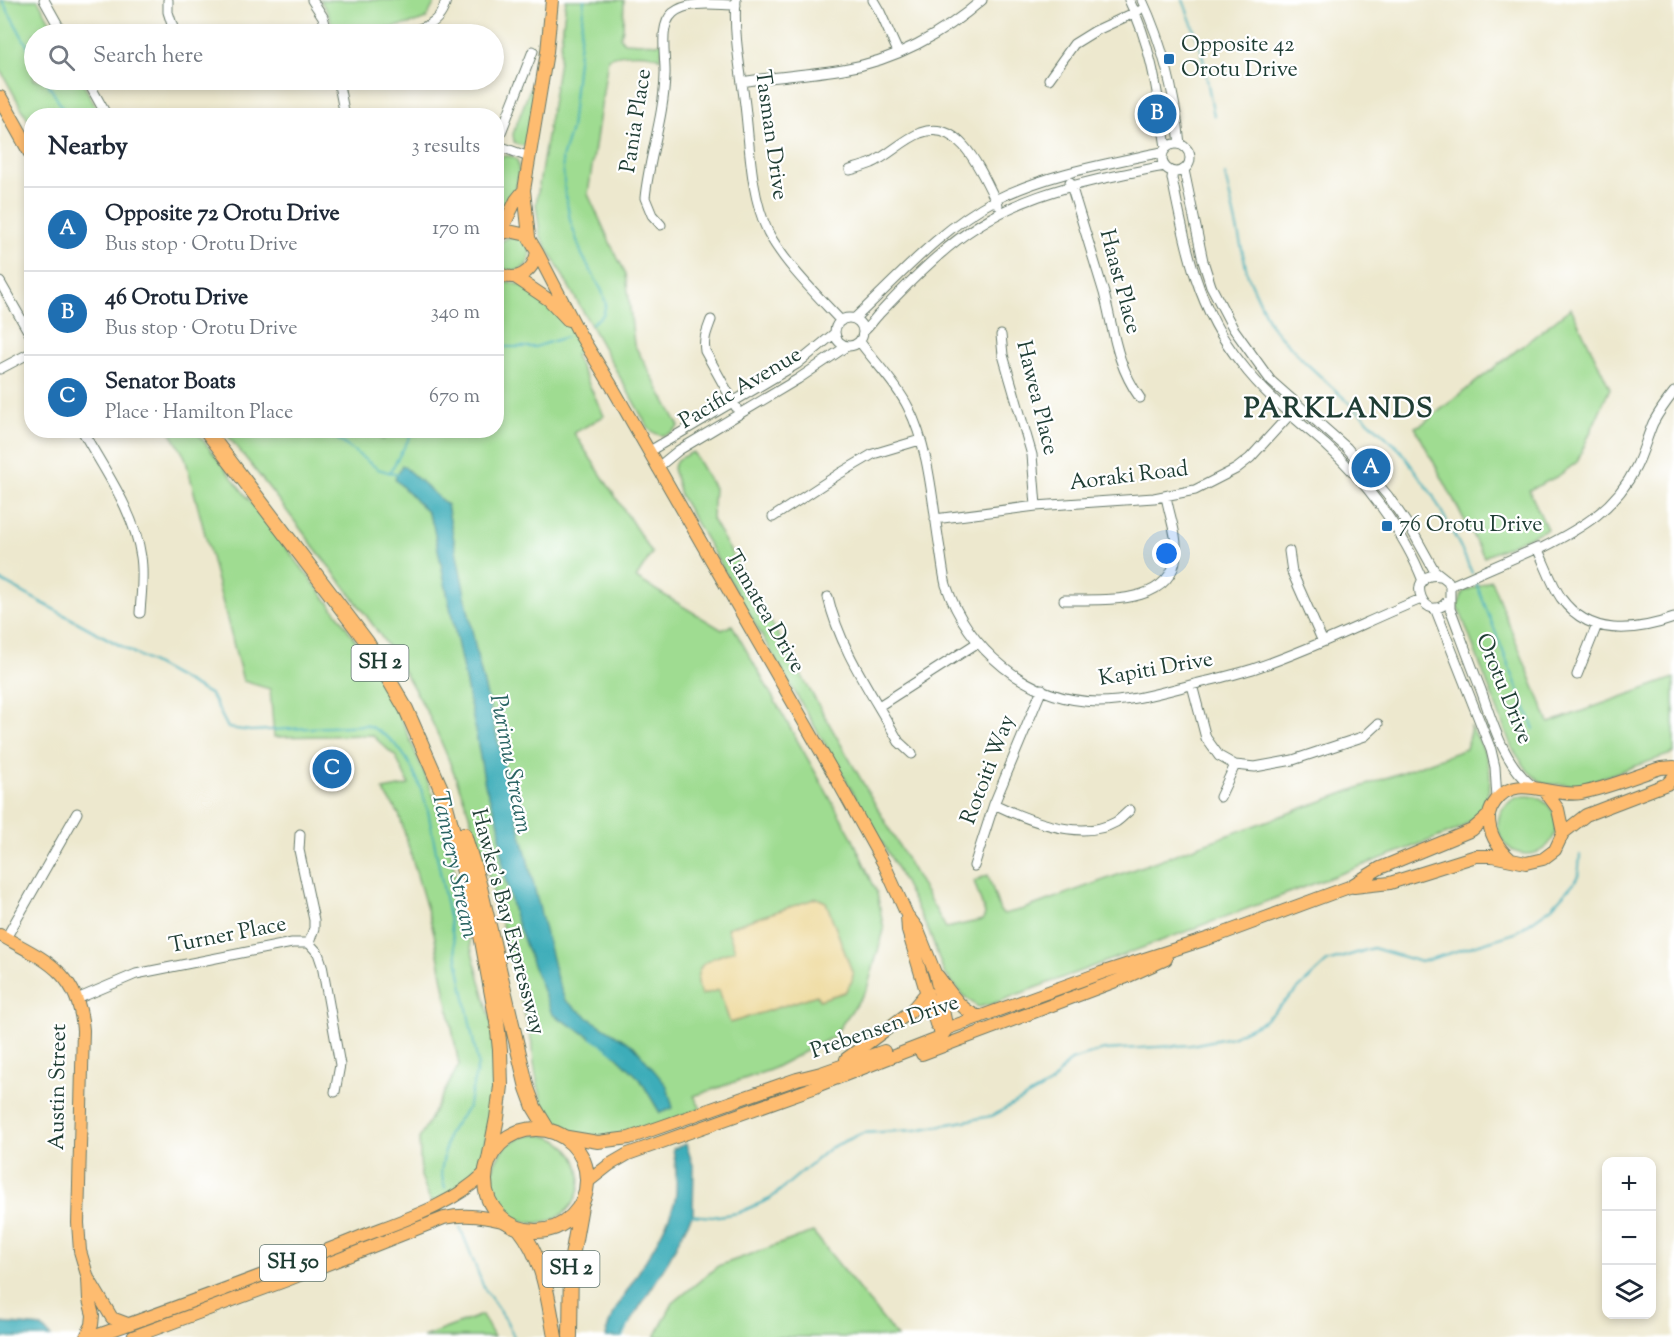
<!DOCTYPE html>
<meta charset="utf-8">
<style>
:root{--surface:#fff;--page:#f6f6f7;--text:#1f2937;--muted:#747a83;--line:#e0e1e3;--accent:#1f6fb2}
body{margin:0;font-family:"Sorts Mill Goudy",serif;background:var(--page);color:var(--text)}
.controls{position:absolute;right:18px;bottom:18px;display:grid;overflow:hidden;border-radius:12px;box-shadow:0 3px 9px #0003}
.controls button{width:54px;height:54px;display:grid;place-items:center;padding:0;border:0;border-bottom:2px solid var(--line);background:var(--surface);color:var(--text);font:30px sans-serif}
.you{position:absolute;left:1167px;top:554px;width:21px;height:21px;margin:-15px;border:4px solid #fff;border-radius:50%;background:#1a73e8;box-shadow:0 0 0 9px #1a73e833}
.badge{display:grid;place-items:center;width:39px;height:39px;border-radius:50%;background:var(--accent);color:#fff;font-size:20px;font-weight:700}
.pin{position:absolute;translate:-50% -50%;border:3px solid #fff;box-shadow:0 2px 6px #0006}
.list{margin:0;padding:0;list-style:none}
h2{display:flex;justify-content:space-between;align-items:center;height:78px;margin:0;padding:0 24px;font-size:26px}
h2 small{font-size:20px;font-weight:400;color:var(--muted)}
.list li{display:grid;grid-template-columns:39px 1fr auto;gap:18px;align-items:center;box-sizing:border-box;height:84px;padding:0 24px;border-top:2px solid var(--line)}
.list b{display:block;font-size:22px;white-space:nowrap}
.list p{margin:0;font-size:20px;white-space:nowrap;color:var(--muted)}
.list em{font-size:20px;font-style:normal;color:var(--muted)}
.icon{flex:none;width:33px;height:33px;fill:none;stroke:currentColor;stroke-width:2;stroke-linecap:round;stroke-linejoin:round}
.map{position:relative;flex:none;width:1674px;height:1337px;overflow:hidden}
.search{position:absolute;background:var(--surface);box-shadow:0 3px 9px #0003;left:24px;top:24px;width:480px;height:66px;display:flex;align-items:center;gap:15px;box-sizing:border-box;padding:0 21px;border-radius:33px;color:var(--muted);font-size:22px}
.panel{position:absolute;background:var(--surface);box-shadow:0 3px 9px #0003;left:24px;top:108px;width:480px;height:330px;border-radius:24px}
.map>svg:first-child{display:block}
.green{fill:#9fdc91;stroke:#5f8c62;stroke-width:1.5}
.sand{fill:#eeda9e;stroke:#868c69;stroke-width:1.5}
.water{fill:#3dadb9;stroke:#2e7576;stroke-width:1.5}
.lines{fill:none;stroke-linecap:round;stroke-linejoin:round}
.stream{stroke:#3dadb9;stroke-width:2}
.minor-casing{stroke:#67796a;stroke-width:11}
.major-casing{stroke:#67796a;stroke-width:14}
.highway-casing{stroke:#67796a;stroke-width:16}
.minor{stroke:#fff;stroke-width:9}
.major{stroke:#febc70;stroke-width:12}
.highway{stroke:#febc70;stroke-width:14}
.poi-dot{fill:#1f6fb2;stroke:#fff;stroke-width:2}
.labels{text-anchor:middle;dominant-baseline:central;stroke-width:4.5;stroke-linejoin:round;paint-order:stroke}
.shield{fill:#fff;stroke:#627771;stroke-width:1.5}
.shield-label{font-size:21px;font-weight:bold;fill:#1f3d34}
.poi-label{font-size:22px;fill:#1f3d34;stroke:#fff;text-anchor:start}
.street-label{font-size:22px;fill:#1f3d34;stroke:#fff}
.water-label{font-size:24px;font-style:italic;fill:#2a6463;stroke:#fff}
.district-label{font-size:28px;font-weight:bold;letter-spacing:1.5px;fill:#1f3d34;stroke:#fff}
</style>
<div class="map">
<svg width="1674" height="1337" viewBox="0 0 1674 1337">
<rect width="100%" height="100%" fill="#fff"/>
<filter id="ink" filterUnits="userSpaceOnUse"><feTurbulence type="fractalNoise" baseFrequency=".0167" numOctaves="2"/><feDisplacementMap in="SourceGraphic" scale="12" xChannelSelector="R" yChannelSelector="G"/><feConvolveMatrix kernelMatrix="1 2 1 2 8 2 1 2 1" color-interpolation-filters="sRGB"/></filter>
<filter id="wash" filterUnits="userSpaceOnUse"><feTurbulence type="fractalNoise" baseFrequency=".008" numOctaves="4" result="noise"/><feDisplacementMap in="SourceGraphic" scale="24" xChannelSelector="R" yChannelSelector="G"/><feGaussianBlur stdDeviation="1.35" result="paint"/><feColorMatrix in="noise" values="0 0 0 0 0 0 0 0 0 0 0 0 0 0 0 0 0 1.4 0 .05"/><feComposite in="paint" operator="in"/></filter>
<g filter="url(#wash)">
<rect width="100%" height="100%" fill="#ede8ce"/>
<path class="green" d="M 0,0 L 38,0 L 57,34 L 34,34 L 34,80 L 81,80 L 100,115 L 32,116 L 31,125 L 0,69 Z
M 320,0 L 436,0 L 426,19 L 418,22 L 362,34 L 336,34 L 328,13 Z
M 566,0 L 624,0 L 623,29 L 620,37 L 624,42 L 658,44 L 664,40 L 660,59 C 651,51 620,53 608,58 L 588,194 L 613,249 L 626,274 L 634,344 L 679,426 C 669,436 661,439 649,429 L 540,235 L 536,204 L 559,61 Z
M 549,19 L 550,34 L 529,140 C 525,147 520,147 514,142 L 513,134 L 544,51 L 537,48 Z
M 503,156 L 511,156 L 517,160 C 524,182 507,210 497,229 L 497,161 Z
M496 254a17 17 0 1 1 34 0a17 17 0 1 1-34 0Z
M 497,279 L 525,286 L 566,319 L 585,349 L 575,355 L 604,416 L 574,433 L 652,553 L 636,578 L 722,630 L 732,625 L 852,837 L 877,893 L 884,930 L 867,989 L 833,1037 L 770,1070 L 694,1096 L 701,1109 C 678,1117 655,1128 632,1133 C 611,1139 568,1138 553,1121 C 540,1107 533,1066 533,1047 C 505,937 481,825 432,722 C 403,663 364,611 324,560 C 291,516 258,473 224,431 L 369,431 L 383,440 L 388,431 L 496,430 Z
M 1571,308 L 1610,388 L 1577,462 L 1558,476 L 1529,490 L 1547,529 L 1484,557 L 1415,427 L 1422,424 Z
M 170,431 L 196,431 L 339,616 L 374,668 L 398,711 L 435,799 L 448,840 L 472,952 L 493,1028 L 495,1067 L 493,1105 L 482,1159 L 478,1169 L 472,1178 L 456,1190 L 431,1203 L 421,1176 L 419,1139 L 459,1065 L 434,933 L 399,814 L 383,790 L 409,785 L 396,757 L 372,735 L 274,737 L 270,689 L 243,681 L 185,457 Z
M 693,452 L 714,488 L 712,519 L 946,928 L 983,920 L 985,914 L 974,881 L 988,875 L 1000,911 L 1004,914 L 1024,909 L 1466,749 L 1471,727 C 1476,736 1483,746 1486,756 C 1498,788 1482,819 1452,832 L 992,1004 L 978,1007 L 964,996 L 944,973 L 931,936 L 894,863 L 680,495 L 673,468 L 678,459 Z
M 1491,580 L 1549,723 L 1674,678 L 1674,753 L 1580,785 L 1543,784 L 1528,771 L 1512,748 L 1458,606 L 1463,592 Z
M1498 825a29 29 0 1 1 58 0a29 29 0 1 1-58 0Z
M492 1179a44 44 0 1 1 88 0a44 44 0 1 1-88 0Z
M 813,1232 L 897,1337 L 655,1337 L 673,1303 L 718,1266 Z
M 482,1315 L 494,1337 L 423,1337 Z"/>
<path class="sand" d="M 817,898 L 826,902 L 853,974 L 852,981 L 845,992 L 819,1000 L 817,995 L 730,1023 L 719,990 L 701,995 C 690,962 708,960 735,950 L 727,928 Z"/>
<path class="water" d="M 402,465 L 447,505 L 478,660 L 557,979 L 565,1000 L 590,1019 L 634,1046 L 667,1086 L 673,1108 L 660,1113 L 640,1079 L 607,1047 L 552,1014 L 536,973 L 515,917 L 503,869 L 499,824 L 485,785 L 474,723 L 433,525 L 427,512 L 395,479 Z
M 686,1144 L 694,1168 L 693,1213 L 666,1265 L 621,1337 L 606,1337 C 608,1320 618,1305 627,1291 C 643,1264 664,1234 674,1204 C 678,1192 676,1162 673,1149 Z
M 0,1323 L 42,1327 L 51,1337 L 0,1337 Z"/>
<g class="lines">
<path class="stream" d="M 2,0 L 34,58
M 584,0 L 571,129 L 562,158 L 565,192 L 570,220 L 582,255 L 602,291 L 606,304 L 603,315 L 591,324
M 1183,0 L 1201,48 L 1214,116
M 46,80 L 67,116
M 1225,175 L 1248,276 L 1271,326 L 1306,363 L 1400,450 L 1432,494 L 1460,546 L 1472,573
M 496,347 L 535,347 L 566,337
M 325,430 L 378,469 L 398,475
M 390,472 L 414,430
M 1474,578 L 1534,729
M 0,580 L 211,695 L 228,728 L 251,731 L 366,725 C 403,739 418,775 428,811 L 478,1064 L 468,1107 L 448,1134 L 441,1172 L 445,1188
M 592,1038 L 617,1055
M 690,1215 L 712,1217 L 738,1213 L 770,1199 L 830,1148 L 863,1133 L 916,1130 L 992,1116 L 1050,1084 L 1071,1060 L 1104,1050 L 1191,1045 L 1232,1037 L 1264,1021 L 1327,962 L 1373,948 L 1421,962 L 1515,933 L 1552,907 L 1578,878 L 1580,855
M 460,1227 L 484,1288 L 506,1320 L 514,1337
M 623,1337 L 629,1324"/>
</g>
</g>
<g filter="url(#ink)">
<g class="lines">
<g class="minor-casing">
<path id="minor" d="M 44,0 L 63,34
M 168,0 L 168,12 L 175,34
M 312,0 L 323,17 L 328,34
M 736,0 C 733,34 741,72 745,105 C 750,146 750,194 768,232 C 784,263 817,295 841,321
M 873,0 L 880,12 L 898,52
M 1129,0 C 1152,46 1158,97 1166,147
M 1142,0 C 1163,45 1175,95 1180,144
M 399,34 C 421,30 441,25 446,0
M 1049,79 L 1074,44 L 1095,31 L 1138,11
M 87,80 L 107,116
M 338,80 L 345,116
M 742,82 C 775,76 809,75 843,69 C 894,61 943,34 982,0
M 233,114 L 233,116
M1162 158a14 14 0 1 1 28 0a14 14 0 1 1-28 0Z
M 496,145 L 533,51
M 496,145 L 529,157
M 850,170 C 857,168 865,166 872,163 C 889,155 903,140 920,133 C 962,117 983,177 998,205
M 1184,170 L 1203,261 L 1211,286 L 1233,328 L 1271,381 L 1347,448 L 1388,496 L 1414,534 L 1434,570 L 1448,581 L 1450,586 L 1450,609 L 1453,616 C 1462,640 1471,665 1481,690 C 1493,724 1504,765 1534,787
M 1173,172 L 1172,178 C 1185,244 1197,309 1241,363 C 1265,395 1296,419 1326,445 C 1364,479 1405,533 1423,581
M 1070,182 C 1081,219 1093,256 1104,293 C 1114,332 1116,364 1140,398
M 661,225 L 652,215 L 645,198 C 649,157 664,117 665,75 C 666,58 658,26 673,13 C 689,0 716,5 736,5
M 0,282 L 32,338
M835 332a14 14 0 1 1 28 0a14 14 0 1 1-28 0Z
M 855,318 C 899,277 940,229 995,200 C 1046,174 1106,164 1162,152
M 711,320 C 707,331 703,339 705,351 L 736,407
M 864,331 C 870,326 874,319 879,314 C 898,294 917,274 938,256 C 1005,195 1078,183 1164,166
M 1001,335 L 1003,355 L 1032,455 L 1036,506
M 860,342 C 876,364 896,383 908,407 C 930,450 932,502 940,549 C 942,561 943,573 946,585 C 968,649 1027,701 1098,702 C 1126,702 1156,694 1183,687 C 1207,681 1230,676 1253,669 C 1311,650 1365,622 1421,599
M 0,369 L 32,352
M 82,430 C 104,470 135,512 141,557 C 144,576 141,595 140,613
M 648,452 L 797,364 L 835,333
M 657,468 L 679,450 L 798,379 L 847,346
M 773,517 L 839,474 L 873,454 L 920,440
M 935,519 L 1036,506 L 1154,498 L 1195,490 L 1236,469 L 1250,458 L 1294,410
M 1537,548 C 1545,564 1551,583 1561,598 C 1589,637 1634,632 1674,618
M 1289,551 L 1292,572 L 1323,642
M 1440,576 C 1401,570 1426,632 1450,598
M 1450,586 L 1537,548 L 1542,548 C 1582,528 1616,508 1636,467 C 1643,453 1647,437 1653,423 C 1659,412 1666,402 1674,392
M 828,597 C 840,650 873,695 899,742 L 912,754
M 1064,600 C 1101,599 1171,607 1176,555 C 1178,536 1169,515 1166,496
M 1435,608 L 1491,750 L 1495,767 L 1497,799
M 1577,675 L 1597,625
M 1192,685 L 1206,738 L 1219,756 L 1235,765 L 1255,767 L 1293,760 L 1365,736 L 1378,724
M 879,706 L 977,643
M 1220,797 L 1235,765
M 994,804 C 1027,820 1081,842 1116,822 C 1121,819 1125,814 1130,810
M 300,834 L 299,850 L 314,920 L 314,928 L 309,943
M 974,866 L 994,804 L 1042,689
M 6,938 L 77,813
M 77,999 L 136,974 L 292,943 L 309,943 L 318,953 L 322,965 L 340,1065 L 335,1092"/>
</g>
<g class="major-casing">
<path id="major" d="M 500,234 L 516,200 L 524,190
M 496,236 L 509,231 L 527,235 L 537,252 C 533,273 516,284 496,272
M 529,237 L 524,190 L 547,52 L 552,0
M 537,252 L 579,333 L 611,385 L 831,769 L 885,866 L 907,915 L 917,928 L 935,973 L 947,1029 L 940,1038 L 809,1089
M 515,277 L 549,300 L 568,320
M 1563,833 L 1586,815 L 1667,784 L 1674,777
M 1510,859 C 1497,847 1488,833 1489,815 C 1490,810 1492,806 1495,802 C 1515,772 1551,798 1581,793 C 1608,788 1635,776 1661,768 L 1674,767
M 1354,887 L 1390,883 L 1476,856 L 1492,856 L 1526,863 L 1543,859 L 1555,850 L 1563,833 L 1558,809 L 1545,791
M 907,915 L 908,931 L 936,1024 L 941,1030
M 0,935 C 45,960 79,972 83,1030 L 78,1223 L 80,1251 L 88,1278 L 89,1300 L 93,1315 L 92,1325 L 86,1337
M 938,976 C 950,992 961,1011 980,1017
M 940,1031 L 1101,973 L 1219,935 L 1349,887 L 1380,868 L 1472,830 L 1489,815
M 922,1054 L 1124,978 L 1166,959
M 846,1059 L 910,1012 L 927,992
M 562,1136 L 598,1142 L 629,1138 L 797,1079 L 821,1073 L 884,1051
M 586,1183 L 609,1165 L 628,1154 L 816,1087
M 90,1281 L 112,1318 L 128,1324
M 93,1337 C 182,1305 272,1273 360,1237 C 403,1220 451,1206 485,1173
M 133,1337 L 287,1280 L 444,1218 C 467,1213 487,1217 509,1223"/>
</g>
<g class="highway-casing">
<path id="highway" d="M 0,98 L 32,155
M 206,430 L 367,642 L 406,709 L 442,791 L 481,935 L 497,1022 L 500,1050 L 501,1086 L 497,1118 L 489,1159
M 464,834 L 480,887 L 527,1088 L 534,1107 L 548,1130
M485 1180a51 51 0 1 1 102 0a51 51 0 1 1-102 0Z
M 519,1228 C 544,1259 548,1299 555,1337
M 570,1337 L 571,1262 L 581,1206"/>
</g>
<use href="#minor" class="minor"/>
<use href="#major" class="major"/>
<use href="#highway" class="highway"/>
</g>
</g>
<g class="poi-dot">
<rect x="1163" y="53" width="12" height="12" rx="3"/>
<rect x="1381" y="520" width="12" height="12" rx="3"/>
</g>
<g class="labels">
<g class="shield">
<rect x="351.5" y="645" width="57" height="36" rx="4.5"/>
<rect x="260" y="1245" width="66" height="36" rx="4.5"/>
<rect x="542.5" y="1251" width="57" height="36" rx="4.5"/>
</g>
<g class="shield-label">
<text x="380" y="663">SH 2</text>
<text x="293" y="1263">SH 50</text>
<text x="571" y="1269">SH 2</text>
</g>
<g class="poi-label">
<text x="1181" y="46">Opposite 42<tspan x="1181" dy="25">Orotu Drive</tspan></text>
<text x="1399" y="526">76 Orotu Drive</text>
</g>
<g class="street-label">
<text transform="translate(637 121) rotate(-81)">Pania Place</text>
<text transform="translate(770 135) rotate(82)">Tasman Drive</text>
<text transform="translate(1119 282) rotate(75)">Haast Place</text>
<text transform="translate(741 389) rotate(-31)">Pacific Avenue</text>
<text transform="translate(1036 398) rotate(76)">Hawea Place</text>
<text transform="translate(1129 477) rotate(-7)">Aoraki Road</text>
<text transform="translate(764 612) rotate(60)">Tamatea Drive</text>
<text transform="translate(1156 670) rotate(-10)">Kapiti Drive</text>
<text transform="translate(1503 689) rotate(68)">Orotu Drive</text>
<text transform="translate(989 770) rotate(-69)">Rotoiti Way</text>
<text transform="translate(507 922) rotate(75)">Hawke's Bay Expressway</text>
<text transform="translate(228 936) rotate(-11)">Turner Place</text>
<text transform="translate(885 1028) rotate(-19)">Prebensen Drive</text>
<text transform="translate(59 1087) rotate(-89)">Austin Street</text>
</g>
<g class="water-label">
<text transform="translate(510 764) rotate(79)">Purimu Stream</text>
<text transform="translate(454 865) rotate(78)">Tannery Stream</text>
</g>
<g class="district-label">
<text x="1339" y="410">PARKLANDS</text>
</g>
</g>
</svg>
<div class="controls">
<button>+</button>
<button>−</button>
<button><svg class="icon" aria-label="layers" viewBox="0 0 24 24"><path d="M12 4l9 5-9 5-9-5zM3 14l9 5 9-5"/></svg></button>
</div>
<div class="you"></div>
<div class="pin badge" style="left:1371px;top:468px">A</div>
<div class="pin badge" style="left:1157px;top:114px">B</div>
<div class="pin badge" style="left:332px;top:769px">C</div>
<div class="search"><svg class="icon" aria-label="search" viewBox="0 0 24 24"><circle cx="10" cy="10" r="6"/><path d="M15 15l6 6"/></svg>Search here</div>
<section class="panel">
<h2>Nearby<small>3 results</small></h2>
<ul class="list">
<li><span class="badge">A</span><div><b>Opposite 72 Orotu Drive</b><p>Bus stop · Orotu Drive</p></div><em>170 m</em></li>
<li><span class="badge">B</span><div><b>46 Orotu Drive</b><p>Bus stop · Orotu Drive</p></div><em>340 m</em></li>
<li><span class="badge">C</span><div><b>Senator Boats</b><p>Place · Hamilton Place</p></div><em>670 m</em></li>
</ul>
</section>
</div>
